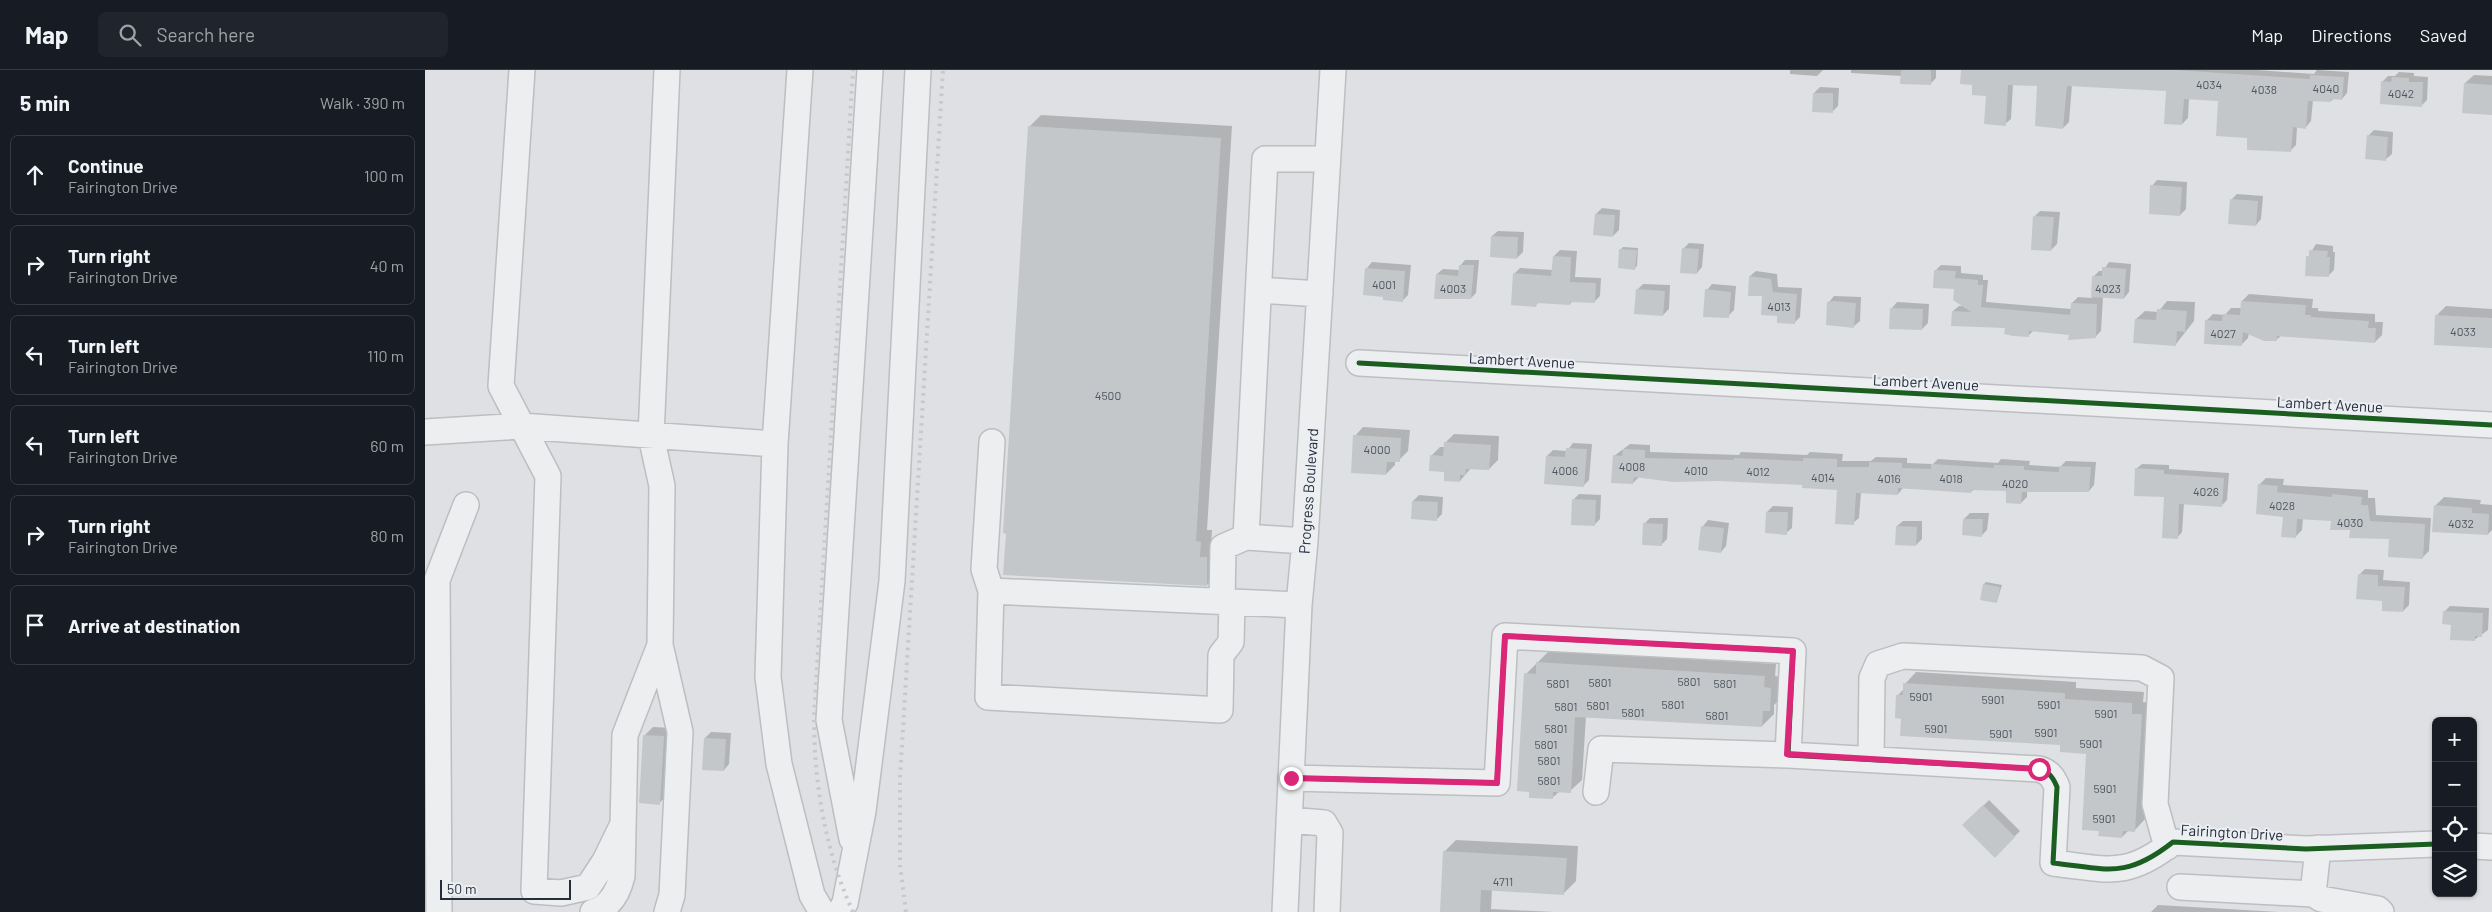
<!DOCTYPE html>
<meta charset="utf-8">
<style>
:root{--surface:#171b24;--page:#20242c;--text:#f1f3f6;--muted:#9ea1a6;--line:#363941}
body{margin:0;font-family:Barlow,sans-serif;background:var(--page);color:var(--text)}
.controls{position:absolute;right:15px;bottom:15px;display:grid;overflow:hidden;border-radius:8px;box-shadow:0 1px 4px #0004}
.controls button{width:45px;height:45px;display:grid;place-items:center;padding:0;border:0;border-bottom:1px solid var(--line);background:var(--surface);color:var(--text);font:25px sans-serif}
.scale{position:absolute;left:15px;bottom:12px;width:131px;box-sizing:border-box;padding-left:5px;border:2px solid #262e3a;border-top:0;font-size:14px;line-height:18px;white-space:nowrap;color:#262e3a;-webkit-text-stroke:4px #ebeef3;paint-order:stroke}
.stop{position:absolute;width:15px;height:15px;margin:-11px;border:4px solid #db2777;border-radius:50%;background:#fff}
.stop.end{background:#db2777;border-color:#fff;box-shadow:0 1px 5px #0008}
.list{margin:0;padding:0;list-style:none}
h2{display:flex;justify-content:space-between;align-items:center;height:65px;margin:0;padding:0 20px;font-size:21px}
h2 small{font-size:16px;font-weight:400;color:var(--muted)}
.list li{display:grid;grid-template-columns:32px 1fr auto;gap:15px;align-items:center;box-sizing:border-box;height:80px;margin:0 10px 10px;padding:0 10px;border:1px solid var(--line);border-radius:8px}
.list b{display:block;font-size:19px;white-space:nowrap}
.list p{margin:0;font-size:16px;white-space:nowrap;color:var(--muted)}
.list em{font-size:16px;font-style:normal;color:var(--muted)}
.icon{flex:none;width:28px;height:28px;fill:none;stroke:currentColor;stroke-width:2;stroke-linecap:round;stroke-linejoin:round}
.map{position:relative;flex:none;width:2067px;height:842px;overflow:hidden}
header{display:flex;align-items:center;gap:30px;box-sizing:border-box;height:70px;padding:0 25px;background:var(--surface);border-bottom:1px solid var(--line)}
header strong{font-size:24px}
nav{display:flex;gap:28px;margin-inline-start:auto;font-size:18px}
.search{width:350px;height:45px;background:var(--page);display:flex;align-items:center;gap:12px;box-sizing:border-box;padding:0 18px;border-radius:8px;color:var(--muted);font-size:19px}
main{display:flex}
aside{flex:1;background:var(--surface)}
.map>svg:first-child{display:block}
.shadow{fill:#0003}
.building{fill:#c4c7ca}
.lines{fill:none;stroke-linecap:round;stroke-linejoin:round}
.minor-casing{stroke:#bcbec1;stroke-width:28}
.minor{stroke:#edeef0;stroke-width:25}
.rail{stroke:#c6c8cb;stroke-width:4;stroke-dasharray:2.5 5;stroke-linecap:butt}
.cycleway-casing{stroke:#ebeef3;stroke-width:8}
.cycleway{stroke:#1b5e20;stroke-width:5}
.route{stroke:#db2777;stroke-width:6}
.labels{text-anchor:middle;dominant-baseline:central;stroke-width:4;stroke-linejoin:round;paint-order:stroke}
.number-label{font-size:12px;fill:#4f5660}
.street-label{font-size:15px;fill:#262e3a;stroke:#ebeef3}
</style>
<header>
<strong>Map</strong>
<div class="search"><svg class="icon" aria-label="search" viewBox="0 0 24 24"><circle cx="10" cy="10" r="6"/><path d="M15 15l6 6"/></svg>Search here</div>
<nav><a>Map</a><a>Directions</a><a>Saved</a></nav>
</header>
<main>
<aside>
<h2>5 min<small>Walk · 390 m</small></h2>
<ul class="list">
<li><svg class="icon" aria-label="ahead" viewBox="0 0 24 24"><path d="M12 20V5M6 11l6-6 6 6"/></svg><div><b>Continue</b><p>Fairington Drive</p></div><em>100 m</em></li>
<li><svg class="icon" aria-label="right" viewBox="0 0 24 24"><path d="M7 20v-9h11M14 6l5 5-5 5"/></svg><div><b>Turn right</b><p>Fairington Drive</p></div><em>40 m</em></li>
<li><svg class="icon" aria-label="left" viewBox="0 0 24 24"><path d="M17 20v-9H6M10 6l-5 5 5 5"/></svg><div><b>Turn left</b><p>Fairington Drive</p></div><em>110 m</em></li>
<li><svg class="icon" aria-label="left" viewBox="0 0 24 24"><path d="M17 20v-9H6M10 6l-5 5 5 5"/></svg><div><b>Turn left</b><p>Fairington Drive</p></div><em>60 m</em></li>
<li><svg class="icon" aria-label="right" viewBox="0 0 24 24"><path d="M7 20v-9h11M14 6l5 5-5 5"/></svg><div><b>Turn right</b><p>Fairington Drive</p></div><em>80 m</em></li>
<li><svg class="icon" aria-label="arrive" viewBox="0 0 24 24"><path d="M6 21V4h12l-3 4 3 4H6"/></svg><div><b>Arrive at destination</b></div></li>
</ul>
</aside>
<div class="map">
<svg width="2067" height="842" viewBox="0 0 2067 842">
<rect width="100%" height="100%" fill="#dee0e3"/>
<path class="shadow" d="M 1365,0 L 1398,0 L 1392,6 L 1365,4 Z
M 1426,0 L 1511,0 L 1511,8 L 1505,14 L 1477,6 L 1426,3 Z
M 1537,0 L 1832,0 L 1889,4 L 1892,0 L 1924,2 L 1922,23 L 1917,29 L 1909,28 L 1906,31 L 1888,30 L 1886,51 L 1881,57 L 1872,57 L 1871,75 L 1865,81 L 1824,66 L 1794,29 L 1764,28 L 1763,48 L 1757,54 L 1742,20 L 1647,15 L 1644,52 L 1638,58 L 1613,15 L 1588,14 L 1586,49 L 1580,54 L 1562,25 L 1548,14 Z
M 1974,2 L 1989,3 L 1989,6 L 2003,7 L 2002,30 L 1996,36 L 1957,12 L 1963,6 L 1970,6 Z
M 2049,5 L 2067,6 L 2067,44 L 2040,13 Z
M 1395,17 L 1414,18 L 1413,36 L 1407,42 L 1389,23 Z
M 616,45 L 807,56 L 782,460 L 787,460 L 786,476 L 794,503 L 782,515 L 605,56 Z
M 1949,60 L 1968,62 L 1967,84 L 1961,89 L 1943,66 Z
M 1732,110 L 1762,112 L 1761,139 L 1755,145 L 1727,116 Z
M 1812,124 L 1838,126 L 1836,149 L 1831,155 L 1806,130 Z
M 1177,138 L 1195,140 L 1194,160 L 1188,166 L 1171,144 Z
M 1615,141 L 1635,142 L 1632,174 L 1626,180 L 1610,146 Z
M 1073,161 L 1099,162 L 1098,182 L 1092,188 L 1067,166 Z
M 1264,173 L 1279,174 L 1277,197 L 1272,203 L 1258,179 Z
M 1891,174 L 1908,176 L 1908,182 L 1910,182 L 1909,200 L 1903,206 L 1883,187 Z
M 1198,177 L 1213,178 L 1212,196 L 1210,198 L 1195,180 Z
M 1135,180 L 1152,181 L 1150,207 L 1176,208 L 1175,226 L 1169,232 L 1148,231 L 1145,234 L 1114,232 L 1111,235 L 1089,204 L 1095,198 L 1128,200 L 1129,186 Z
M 1040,190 L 1054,190 L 1051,223 L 1046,228 L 1012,204 L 1018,199 L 1035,200 L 1035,196 Z
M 947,192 L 986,195 L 983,225 L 977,231 L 959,226 L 942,198 Z
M 1684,192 L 1706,194 L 1704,222 L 1699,228 L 1678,227 L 1676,261 L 1670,267 L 1609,260 L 1603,266 L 1581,257 L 1527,255 L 1528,241 L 1534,236 L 1539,236 L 1530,218 L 1510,201 L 1516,195 L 1536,196 L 1536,203 L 1558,205 L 1558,210 L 1563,210 L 1561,232 L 1646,239 L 1647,233 L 1653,227 L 1667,228 L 1669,206 L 1674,201 L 1678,201 Z
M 1331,201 L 1352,204 L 1353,217 L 1377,218 L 1375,247 L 1369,253 L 1339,225 L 1325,206 Z
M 1218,214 L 1245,215 L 1244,239 L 1238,245 L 1212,220 Z
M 1287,214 L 1311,216 L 1309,240 L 1303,246 L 1282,220 Z
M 1824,224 L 1888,229 L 1887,238 L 1893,238 L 1893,241 L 1950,244 L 1950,252 L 1958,252 L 1957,265 L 1950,272 L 1856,266 L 1851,270 L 1824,263 L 1823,268 L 1816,275 L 1781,251 L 1788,244 L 1800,245 L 1806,238 L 1817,238 L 1817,231 Z
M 1409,226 L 1436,227 L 1435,251 L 1429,256 L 1404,232 Z
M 1742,231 L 1770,232 L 1769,251 L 1751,274 L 1711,249 L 1720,241 L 1733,242 Z
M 1472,232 L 1504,234 L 1503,253 L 1497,259 L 1467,238 Z
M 2021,236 L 2067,239 L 2067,277 L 2012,245 Z
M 938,357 L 985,360 L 983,381 L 974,390 L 970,390 L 970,395 L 961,404 L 930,366 Z
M 1029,364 L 1074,366 L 1073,390 L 1064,399 L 1046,398 L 1035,411 L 1020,401 L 1006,386 L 1015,377 L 1020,377 L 1020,373 Z
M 1148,373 L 1167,374 L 1164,410 L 1159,415 L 1122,386 L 1128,380 L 1142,381 Z
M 1205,374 L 1225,375 L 1225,382 L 1314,385 L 1316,382 L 1382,385 L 1385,382 L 1418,384 L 1417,391 L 1446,391 L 1451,387 L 1482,388 L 1482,393 L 1508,394 L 1513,389 L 1573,393 L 1576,389 L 1605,391 L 1604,395 L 1635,397 L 1641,391 L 1671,392 L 1669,415 L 1664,421 L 1602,421 L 1602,427 L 1596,433 L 1583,420 L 1549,419 L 1546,422 L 1478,418 L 1473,424 L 1436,422 L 1434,448 L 1428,453 L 1414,419 L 1378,414 L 1214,407 L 1208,413 L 1189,386 Z
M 1717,394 L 1744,395 L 1744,399 L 1804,403 L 1802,430 L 1796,436 L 1759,433 L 1757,462 L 1752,468 L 1740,426 L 1711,399 Z
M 1841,408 L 1859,409 L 1858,415 L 1943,420 L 1943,428 L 1950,428 L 1951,445 L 2006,448 L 2004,481 L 1997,488 L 1965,467 L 1926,459 L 1907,450 L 1878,448 L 1877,460 L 1870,467 L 1859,446 L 1834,415 Z
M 1154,424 L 1176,425 L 1175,449 L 1169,455 L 1148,430 Z
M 994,425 L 1018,427 L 1017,444 L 1011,450 L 988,431 Z
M 2019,427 L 2056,430 L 2055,434 L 2067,435 L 2067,460 L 2063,464 L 2010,436 Z
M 1348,436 L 1368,437 L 1367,458 L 1361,463 L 1342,442 Z
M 1545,443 L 1564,443 L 1562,460 L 1557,465 L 1539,449 Z
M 1225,448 L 1243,448 L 1242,469 L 1236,475 L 1220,453 Z
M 1283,450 L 1304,453 L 1301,476 L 1296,482 L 1275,479 L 1278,456 Z
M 1478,451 L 1497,451 L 1497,469 L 1491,475 L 1472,456 Z
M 1940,499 L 1959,500 L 1958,510 L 1985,512 L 1984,535 L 1978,541 L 1959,530 L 1934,505 Z
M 1561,512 L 1577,515 L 1572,531 L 1559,514 Z
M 2025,536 L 2064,538 L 2063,560 L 2049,570 L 2027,554 L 2019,542 Z
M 1124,581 L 1351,594 L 1350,606 L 1357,607 L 1356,628 L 1349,635 L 1349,644 L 1337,656 L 1161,646 L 1157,710 L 1145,721 L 1135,721 L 1127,728 L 1101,604 Z
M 1491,602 L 1651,612 L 1651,618 L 1719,622 L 1718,632 L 1728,633 L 1721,748 L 1710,760 L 1704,760 L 1697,767 L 1663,683 L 1637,674 L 1478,648 L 1472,626 L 1479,619 L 1480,614 Z
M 228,657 L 247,658 L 243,725 L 234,733 L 219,666 Z
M 286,662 L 306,663 L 304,694 L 299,700 L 280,668 Z
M 1564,730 L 1595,761 L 1570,786 L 1539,755 Z
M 1031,770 L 1153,776 L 1151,811 L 1139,823 L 1067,819 L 1066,839 L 1130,842 L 1016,842 L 1019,782 Z
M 1733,835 L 1854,842 L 1726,842 Z"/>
<path class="building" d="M 1476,0 L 1506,0 L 1506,15 L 1475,14 Z
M 1536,0 L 1751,0 L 1885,9 L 1885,5 L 1919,7 L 1917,30 L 1906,29 L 1906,32 L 1883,31 L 1881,59 L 1868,57 L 1866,82 L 1822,80 L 1822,68 L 1791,66 L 1793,31 L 1759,29 L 1757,55 L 1739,54 L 1741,21 L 1642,16 L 1638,59 L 1610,56 L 1612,16 L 1583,15 L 1581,56 L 1559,54 L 1561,26 L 1547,25 L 1547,15 L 1535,14 Z
M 1967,7 L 1984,8 L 1984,12 L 1998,12 L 1997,37 L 1955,34 L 1956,11 L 1966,12 Z
M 2039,13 L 2067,15 L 2067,45 L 2037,43 Z
M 1388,23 L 1408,23 L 1408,43 L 1387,42 Z
M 603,56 L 796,68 L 771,471 L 776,472 L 775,487 L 782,487 L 782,516 L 578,505 L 581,464 L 578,463 Z
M 1942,65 L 1963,67 L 1961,91 L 1940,89 Z
M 1725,115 L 1757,117 L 1755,146 L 1724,144 Z
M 1805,129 L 1833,131 L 1831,156 L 1803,154 Z
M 1170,144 L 1190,145 L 1188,167 L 1168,165 Z
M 1608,146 L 1629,147 L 1626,181 L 1606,180 Z
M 1066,166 L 1093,167 L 1092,189 L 1065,187 Z
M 1257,178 L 1274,179 L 1272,204 L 1255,203 Z
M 1194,179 L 1212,180 L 1210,200 L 1193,198 Z
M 1884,180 L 1903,181 L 1902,187 L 1905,187 L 1904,207 L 1880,206 L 1881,186 L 1884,186 Z
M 1128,186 L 1146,187 L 1145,212 L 1171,213 L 1170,233 L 1145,232 L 1145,235 L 1112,233 L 1111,237 L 1086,235 L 1088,203 L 1126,206 Z
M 1034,195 L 1049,195 L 1046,229 L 1009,229 L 1011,204 L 1033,206 Z
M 1677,197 L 1701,199 L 1699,229 L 1666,227 L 1667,206 L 1677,206 Z
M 940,198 L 980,201 L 978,232 L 958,230 L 958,227 L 938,225 Z
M 1509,200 L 1531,201 L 1530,208 L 1553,210 L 1553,215 L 1558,215 L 1556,237 L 1645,245 L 1646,233 L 1672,234 L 1671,268 L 1643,270 L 1644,265 L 1604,261 L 1604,267 L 1588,266 L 1579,264 L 1580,258 L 1526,256 L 1527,241 L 1546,242 L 1528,230 L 1529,219 L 1508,218 Z
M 1324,206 L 1346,209 L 1348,222 L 1372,224 L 1370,254 L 1352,253 L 1352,246 L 1336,245 L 1337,226 L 1323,226 Z
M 1211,219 L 1240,221 L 1238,246 L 1209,244 Z
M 1280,219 L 1306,222 L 1304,248 L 1278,247 Z
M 1409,231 L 1431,233 L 1429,258 L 1401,255 L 1402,232 Z
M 1816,231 L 1881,235 L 1880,245 L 1886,245 L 1886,247 L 1944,251 L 1943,258 L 1951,258 L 1950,273 L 1852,266 L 1852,271 L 1839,271 L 1818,262 L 1817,276 L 1779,274 L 1780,250 L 1797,251 L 1798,244 L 1815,245 Z
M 1465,238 L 1498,239 L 1497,260 L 1464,259 Z
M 1732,239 L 1762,241 L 1760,262 L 1752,261 L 1751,276 L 1708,273 L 1710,249 L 1731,250 Z
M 2010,245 L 2067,248 L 2067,278 L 2009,275 Z
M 928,365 L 976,368 L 975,392 L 962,392 L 961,405 L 926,403 Z
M 1019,372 L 1066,375 L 1064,400 L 1041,399 L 1040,405 L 1035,405 L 1035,412 L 1019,411 L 1019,402 L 1004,401 L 1005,385 L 1018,386 Z
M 1141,378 L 1162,379 L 1159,417 L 1119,414 L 1121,386 L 1140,387 Z
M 1198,379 L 1220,380 L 1220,388 L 1309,390 L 1309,388 L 1378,391 L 1378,388 L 1412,389 L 1412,397 L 1444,397 L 1444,392 L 1477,393 L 1477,398 L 1506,399 L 1506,394 L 1569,398 L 1569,395 L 1599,396 L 1599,400 L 1634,402 L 1634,396 L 1666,397 L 1664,422 L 1597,422 L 1596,434 L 1581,433 L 1581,421 L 1546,420 L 1546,423 L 1473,418 L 1473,425 L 1431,423 L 1429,455 L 1410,454 L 1412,420 L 1377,418 L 1377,415 L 1293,411 L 1248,412 L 1209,407 L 1208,414 L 1186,413 L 1188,385 L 1197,386 Z
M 1710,398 L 1739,400 L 1739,404 L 1799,408 L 1797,437 L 1754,434 L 1753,469 L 1737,468 L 1739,427 L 1709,426 Z
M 1833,414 L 1853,416 L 1852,422 L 1907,427 L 1907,424 L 1937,427 L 1936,435 L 1943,435 L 1945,451 L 2000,454 L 1998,489 L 1963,487 L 1964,469 L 1924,468 L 1925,460 L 1905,460 L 1906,451 L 1872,449 L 1871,468 L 1856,467 L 1858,447 L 1831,444 Z
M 1147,429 L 1171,430 L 1170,456 L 1146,455 Z
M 987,431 L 1013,432 L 1012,451 L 986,449 Z
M 2009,435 L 2047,438 L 2047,443 L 2064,444 L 2063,465 L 2007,462 Z
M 1341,442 L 1363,442 L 1362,465 L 1340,463 Z
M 1538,449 L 1558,449 L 1557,467 L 1537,465 Z
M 1218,453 L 1238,454 L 1237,476 L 1217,475 Z
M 1276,456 L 1299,458 L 1296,483 L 1273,480 Z
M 1471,456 L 1492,457 L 1491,476 L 1470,475 Z
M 1933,504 L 1953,505 L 1953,516 L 1980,517 L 1978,542 L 1957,541 L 1957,531 L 1931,529 Z
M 1558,514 L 1575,517 L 1572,533 L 1555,530 Z
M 2018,541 L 2058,543 L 2057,567 L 2050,566 L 2050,571 L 2025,570 L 2026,555 L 2017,554 Z
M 1111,592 L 1340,606 L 1339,617 L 1346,618 L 1345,641 L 1338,641 L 1337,657 L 1150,647 L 1146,723 L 1128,722 L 1128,729 L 1104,728 L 1104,722 L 1092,721 L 1099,603 L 1111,604 Z
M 1478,613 L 1640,623 L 1640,629 L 1707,633 L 1707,644 L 1717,644 L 1710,762 L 1698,761 L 1697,768 L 1673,766 L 1674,761 L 1657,760 L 1661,684 L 1635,682 L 1635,675 L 1475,666 L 1476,649 L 1470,648 L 1471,625 L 1478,625 Z
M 218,665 L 239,666 L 235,735 L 214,733 Z
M 279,668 L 301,669 L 299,701 L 277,700 Z
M 1558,735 L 1590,767 L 1570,788 L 1537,755 Z
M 1018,781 L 1142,788 L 1139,825 L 1056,820 L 1055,842 L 1015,842 Z"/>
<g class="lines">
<g class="minor-casing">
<path id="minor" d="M 97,0 L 76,316 L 123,406 L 109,821 L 136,823 L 163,817 L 180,791 L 198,754
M 242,0 L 226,366 L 237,416 L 235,575 L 255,662 L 247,825 L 242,842
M 834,220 L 895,224
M 934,293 L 2067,355
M 0,362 L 96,356 L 350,374 L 343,607 L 354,694 L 387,825 L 397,842
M 350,374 L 375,0
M 880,471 L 821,467 L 840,89 L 902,89
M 566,521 L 559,499 L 567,372
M 797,532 L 798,477 L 821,467
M 807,532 L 806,572 L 796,585 L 795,640 L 563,627 L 566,521 L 874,535
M 1446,689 L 1447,608 L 1453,594 L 1478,586 L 1717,598 L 1736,608 L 1730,734 L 1742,777
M 866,708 L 1072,713 L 1080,566 L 1368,581 L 1363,685 L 1614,699 C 1624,702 1628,707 1632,717 L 1628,793 C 1683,799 1701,809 1748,772 L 1881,779 L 2011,774
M 1171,722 L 1176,679 L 1363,685
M 864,750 L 899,753 L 905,763 L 902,842
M 427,769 L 404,650 L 445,0
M 2048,776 L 2067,777
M 1893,778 L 1888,824 L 1896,829 L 1953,839 L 1956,842
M 1755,817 L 1888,824
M 14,842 L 12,510 L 41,435
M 168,842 C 185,837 193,823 197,806 L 200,665 L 235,575
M 415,842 L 420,833 L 438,741 L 467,511 L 493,0
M 860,842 L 874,535 L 880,471 L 908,0"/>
</g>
<use href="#minor" class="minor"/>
<path class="rail" d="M 428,842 C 400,781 389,713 389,647 L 428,0
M 481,842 L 475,795 L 475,708 L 518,0"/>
<g class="cycleway-casing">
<path id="cycleway" d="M 934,293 L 2067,355
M 866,708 L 1072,713 L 1080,566 L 1368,581 L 1363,685 L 1614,699 C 1624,702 1628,707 1632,717 L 1628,793 C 1683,799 1701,809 1748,772 L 1881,779 L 2011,774"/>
</g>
<use href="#cycleway" class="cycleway"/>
</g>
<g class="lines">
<path class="route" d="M 866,708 L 1072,713 L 1080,566 L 1368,581 L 1362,684 L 1614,699"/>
</g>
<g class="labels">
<g class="number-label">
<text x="1784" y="14">4034</text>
<text x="1901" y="18">4040</text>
<text x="1839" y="19">4038</text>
<text x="1976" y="23">4042</text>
<text x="959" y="214">4001</text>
<text x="1028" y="218">4003</text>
<text x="1683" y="218">4023</text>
<text x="1354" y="236">4013</text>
<text x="2038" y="261">4033</text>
<text x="1798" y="263">4027</text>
<text x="683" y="325">4500</text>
<text x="952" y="379">4000</text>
<text x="1207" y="396">4008</text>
<text x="1140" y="400">4006</text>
<text x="1271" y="400">4010</text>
<text x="1333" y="401">4012</text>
<text x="1398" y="407">4014</text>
<text x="1464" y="408">4016</text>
<text x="1526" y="408">4018</text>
<text x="1590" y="413">4020</text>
<text x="1781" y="421">4026</text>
<text x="1857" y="435">4028</text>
<text x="1925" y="452">4030</text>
<text x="2036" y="453">4032</text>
<text x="1264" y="611">5801</text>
<text x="1175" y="612">5801</text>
<text x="1133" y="613">5801</text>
<text x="1300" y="613">5801</text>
<text x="1496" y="626">5901</text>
<text x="1568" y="629">5901</text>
<text x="1248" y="634">5801</text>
<text x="1624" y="634">5901</text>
<text x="1173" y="635">5801</text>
<text x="1141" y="636">5801</text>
<text x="1208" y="642">5801</text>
<text x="1681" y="643">5901</text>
<text x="1292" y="645">5801</text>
<text x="1131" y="658">5801</text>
<text x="1511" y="658">5901</text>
<text x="1621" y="662">5901</text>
<text x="1576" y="663">5901</text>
<text x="1666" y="673">5901</text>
<text x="1121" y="674">5801</text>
<text x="1124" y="690">5801</text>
<text x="1124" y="710">5801</text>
<text x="1680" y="718">5901</text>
<text x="1679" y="748">5901</text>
<text x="1078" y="811">4711</text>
</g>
<g class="street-label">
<text transform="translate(1097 290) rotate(3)">Lambert Avenue</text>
<text transform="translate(1501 312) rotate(3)">Lambert Avenue</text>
<text transform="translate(1905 334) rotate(3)">Lambert Avenue</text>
<text transform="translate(883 421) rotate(-86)">Progress Boulevard</text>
<text transform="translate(1807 762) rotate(3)">Fairington Drive</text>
</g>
</g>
</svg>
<div class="controls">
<button>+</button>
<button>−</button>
<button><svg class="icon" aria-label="locate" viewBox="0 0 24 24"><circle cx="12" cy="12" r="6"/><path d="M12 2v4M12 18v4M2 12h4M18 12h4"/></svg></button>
<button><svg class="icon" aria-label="layers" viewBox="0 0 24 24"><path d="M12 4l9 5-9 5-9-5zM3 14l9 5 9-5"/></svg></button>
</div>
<div class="scale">50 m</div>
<div class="stop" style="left:1614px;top:699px"></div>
<div class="stop end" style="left:866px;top:708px"></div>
</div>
</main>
